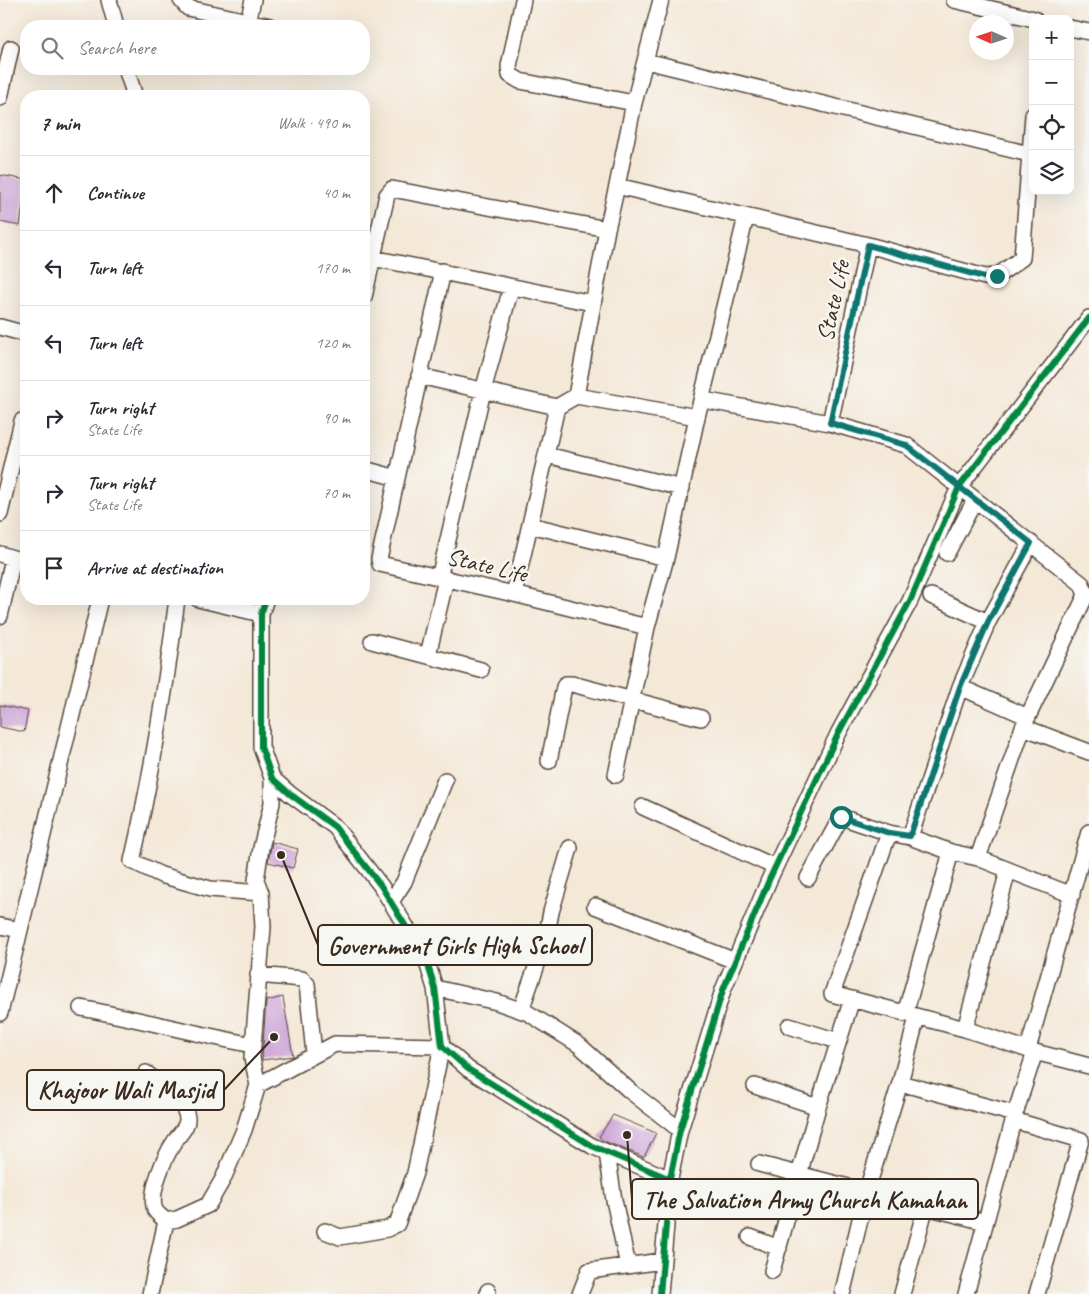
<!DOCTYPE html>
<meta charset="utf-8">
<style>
:root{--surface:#fff;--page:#f2f2f3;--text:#2b2b33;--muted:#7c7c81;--line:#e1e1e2}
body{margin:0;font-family:Caveat,sans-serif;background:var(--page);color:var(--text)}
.controls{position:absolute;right:15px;top:15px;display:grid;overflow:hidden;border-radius:10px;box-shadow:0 5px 20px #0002}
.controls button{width:45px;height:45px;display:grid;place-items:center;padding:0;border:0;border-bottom:1px solid var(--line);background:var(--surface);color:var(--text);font:25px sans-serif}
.compass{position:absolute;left:969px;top:15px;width:45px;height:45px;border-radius:50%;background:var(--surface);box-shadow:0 5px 20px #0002;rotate:273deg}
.stop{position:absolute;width:15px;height:15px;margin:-11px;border:4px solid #0f766e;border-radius:50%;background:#fff}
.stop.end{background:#0f766e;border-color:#fff;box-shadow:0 1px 5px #0008}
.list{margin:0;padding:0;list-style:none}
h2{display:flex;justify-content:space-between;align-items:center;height:65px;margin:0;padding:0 20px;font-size:21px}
h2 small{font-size:16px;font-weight:400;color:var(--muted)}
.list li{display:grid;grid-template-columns:32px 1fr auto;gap:15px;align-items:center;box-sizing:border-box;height:75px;padding:0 20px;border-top:1px solid var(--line)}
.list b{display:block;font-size:19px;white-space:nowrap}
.list p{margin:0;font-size:16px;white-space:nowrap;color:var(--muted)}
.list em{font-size:16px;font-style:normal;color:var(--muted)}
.icon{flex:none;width:28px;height:28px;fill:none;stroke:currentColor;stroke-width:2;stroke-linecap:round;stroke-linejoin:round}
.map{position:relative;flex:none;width:1089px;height:1294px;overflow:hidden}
.search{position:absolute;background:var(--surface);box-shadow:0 5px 20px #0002;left:20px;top:20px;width:350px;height:55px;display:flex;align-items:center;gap:12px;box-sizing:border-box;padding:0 18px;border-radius:20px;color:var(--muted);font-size:19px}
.panel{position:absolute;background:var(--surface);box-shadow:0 5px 20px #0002;left:20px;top:90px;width:350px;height:515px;border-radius:20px}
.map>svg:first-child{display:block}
.building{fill:#cfa6d9}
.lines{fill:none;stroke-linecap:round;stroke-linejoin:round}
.minor-casing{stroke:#57463a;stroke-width:18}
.minor{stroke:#fff;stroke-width:15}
.cycleway-casing{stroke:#f6f6f2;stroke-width:9}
.cycleway{stroke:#00873e;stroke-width:6}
.route{stroke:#0f766e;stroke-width:6}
.labels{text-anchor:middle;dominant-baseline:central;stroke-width:5;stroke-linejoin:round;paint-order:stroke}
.street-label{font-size:24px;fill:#3b2a1e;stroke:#f6f6f2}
.leader{fill:none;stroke:#3b2a1e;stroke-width:2}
.callout-dot{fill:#3b2a1e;stroke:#f6f6f2;stroke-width:2}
.callout{fill:#f6f6f2;stroke:#3b2a1e;stroke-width:2}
.callout-label{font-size:25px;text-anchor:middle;font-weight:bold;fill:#3b2a1e}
</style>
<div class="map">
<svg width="1089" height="1294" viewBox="0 0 1089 1294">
<rect width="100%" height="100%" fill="#f6f6f2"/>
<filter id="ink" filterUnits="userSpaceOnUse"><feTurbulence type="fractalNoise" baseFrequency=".02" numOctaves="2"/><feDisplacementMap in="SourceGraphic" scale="10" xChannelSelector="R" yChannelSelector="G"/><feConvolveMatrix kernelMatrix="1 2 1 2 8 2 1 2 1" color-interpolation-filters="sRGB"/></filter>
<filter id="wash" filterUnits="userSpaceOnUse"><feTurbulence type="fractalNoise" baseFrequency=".0096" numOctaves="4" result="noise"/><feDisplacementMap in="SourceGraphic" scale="20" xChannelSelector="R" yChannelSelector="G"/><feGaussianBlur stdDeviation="1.12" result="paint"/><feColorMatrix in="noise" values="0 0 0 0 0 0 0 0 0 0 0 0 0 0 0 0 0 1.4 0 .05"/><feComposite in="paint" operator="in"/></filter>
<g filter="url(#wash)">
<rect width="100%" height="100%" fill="#f4e8d7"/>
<g id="blocks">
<path class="building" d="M 0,175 L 26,180 L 20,226 L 0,222 Z
M 0,705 L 28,711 L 24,732 L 0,727 Z
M 272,842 L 298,849 L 293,868 L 268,862 Z
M 283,997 L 293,1056 L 262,1060 L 266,1001 Z
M 613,1115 L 656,1133 L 644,1157 L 604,1141 L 599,1137 Z"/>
</g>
</g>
<g filter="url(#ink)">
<use href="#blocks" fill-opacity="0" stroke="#57463a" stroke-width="1"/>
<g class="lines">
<g class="minor-casing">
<path id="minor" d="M 109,0 L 116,26
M 181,0 L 188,8 L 270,26
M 523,0 L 509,66 L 510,75 L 520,81 L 634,103
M 954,0 L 1034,19
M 248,22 L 253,0
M 1070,28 L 1089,32
M 646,61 L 1029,154
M 126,69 L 135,96
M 0,98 L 11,48
M 617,186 L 868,245 L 985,277 L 997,276 L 1022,258 L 1033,115
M 372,258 C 446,272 519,289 593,303
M 443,271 L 379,559 L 380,564 L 514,594 L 647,627
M 364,297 L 387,195 L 392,189 L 607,229
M 0,327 L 26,334
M 419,376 L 557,407 L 576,396 L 607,229 L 617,186 L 634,103 L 661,0
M 576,396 L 697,417
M 703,400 L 830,423 L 906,445 L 1082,584 L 1086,595 L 1023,727 L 978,858
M 830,423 L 868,245
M 547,455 L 682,488
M 364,469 L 397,478
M 0,514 L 22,421
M 530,525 L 666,558
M 947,553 L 975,500
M 0,554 L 26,562
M 439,578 L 483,391 L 511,288
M 514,594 L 557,407
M 931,596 L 988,622
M 177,599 C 166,687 152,775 132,861 L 161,875 L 210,889 L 261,893
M 198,599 L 261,614
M 266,599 L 261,614 L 261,747 L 272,778 L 290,794 L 335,827 L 381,886 L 426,959 L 435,988 L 442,1046 L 468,1069 L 592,1146 L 670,1179
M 0,616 L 13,559
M 372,641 L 481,670
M 428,655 L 446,579
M 960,687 L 1028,717
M 1023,727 L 1089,752
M 549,761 L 564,687 L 566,684 L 572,684 L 701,718
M 616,775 L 647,627 L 666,558 L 697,417 L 746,217
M 643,807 L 775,867
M 889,833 L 832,994 L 965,1029 L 1035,1052 L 1089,1066
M 910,837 L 960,687 L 988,622 L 1031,543
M 808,878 L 841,817 L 889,833 L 910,837 L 951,852 L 978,858 L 1072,895
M 391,902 L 404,882 L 445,780
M 595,906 L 735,961
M 0,926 L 20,930 L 100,599
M 258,975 L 302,979 L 307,984 L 314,1054
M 435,988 L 497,1002 L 528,1013 L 579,1045 L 630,1091 L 680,1130
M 81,1008 C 139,1019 195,1034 253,1045
M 521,1010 L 546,939 L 551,912 L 570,848
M 0,1013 L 20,930
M 905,1014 L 951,852
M 789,1026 L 838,1041
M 965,1029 L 1008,871
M 1028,1049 L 1089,832
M 146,1073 C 158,1083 186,1101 187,1118 C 188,1127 179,1134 175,1141 C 165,1156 148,1193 155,1210 C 157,1214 162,1217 166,1221 L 177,1219 L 208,1205 L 223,1179 L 244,1130 L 258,1085 L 252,1058 L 263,927 L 261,893 L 256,880 L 261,848 L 272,803 L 272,778
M 900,1083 L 1015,1114
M 258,1085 L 335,1044 L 442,1046 L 415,1173 L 397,1224 L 387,1229 L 340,1237 L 325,1231
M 755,1086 L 818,1107
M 1013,1120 L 1081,1140 L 1037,1294
M 607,1153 L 614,1200 L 628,1266
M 759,1164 L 985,1222
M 750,1237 L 779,1248
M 772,1271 L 818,1107 L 852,999
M 843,1291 L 867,1190 L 900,1083 L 917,1017
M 150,1294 L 166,1221
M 488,1294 L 488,1291
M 580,1294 L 589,1271 L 662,1261
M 660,1294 L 670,1179 L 680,1130 L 723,990 L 769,880 L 839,732 L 910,601 L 959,487 L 1089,318
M 902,1294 L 926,1206
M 966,1294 L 1015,1114 L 1035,1052"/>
</g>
<use href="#minor" class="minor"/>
<g class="cycleway-casing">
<path id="cycleway" d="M 266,599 L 261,614 L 261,747 L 272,778 L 290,794 L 335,827 L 381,886 L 426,959 L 435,988 L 442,1046 L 468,1069 L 592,1146 L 670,1179
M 660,1294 L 670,1179 L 680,1130 L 723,990 L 769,880 L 839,732 L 910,601 L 959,487 L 1089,318"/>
</g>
<use href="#cycleway" class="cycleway"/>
</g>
</g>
<g class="lines" filter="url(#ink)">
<path class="route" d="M 841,817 L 889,833 L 910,836 L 960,687 L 988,622 L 1031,543 L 906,445 L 830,423 L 868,245 L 984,277 L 997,276"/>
</g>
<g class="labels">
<g class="street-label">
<text transform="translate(833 301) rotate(-78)">State Life</text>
<text transform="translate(487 565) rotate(13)">State Life</text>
</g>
</g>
<path class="leader" d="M281 855L318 945M274 1037L224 1090M627 1135L632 1199"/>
<g class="callout-dot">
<circle cx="281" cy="855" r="5"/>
<circle cx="274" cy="1037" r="5"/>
<circle cx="627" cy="1135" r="5"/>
</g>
<g class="callout">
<rect x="318" y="925" width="274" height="40" rx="5"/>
<rect x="27" y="1070" width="197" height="40" rx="5"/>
<rect x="632" y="1179" width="346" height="40" rx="5"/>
</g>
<g class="callout-label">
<text x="455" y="954">Government Girls High School</text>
<text x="126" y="1098">Khajoor Wali Masjid</text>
<text x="805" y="1208">The Salvation Army Church Kamahan</text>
</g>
</svg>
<div class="controls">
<button>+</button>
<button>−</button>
<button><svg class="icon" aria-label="locate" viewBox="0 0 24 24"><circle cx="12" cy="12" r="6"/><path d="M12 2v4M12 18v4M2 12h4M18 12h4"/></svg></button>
<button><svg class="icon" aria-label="layers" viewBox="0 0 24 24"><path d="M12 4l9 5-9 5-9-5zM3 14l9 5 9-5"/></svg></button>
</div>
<svg class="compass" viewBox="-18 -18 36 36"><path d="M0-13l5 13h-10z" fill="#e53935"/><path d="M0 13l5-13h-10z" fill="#7c7c81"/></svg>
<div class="stop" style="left:841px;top:817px"></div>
<div class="stop end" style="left:997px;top:276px"></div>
<div class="search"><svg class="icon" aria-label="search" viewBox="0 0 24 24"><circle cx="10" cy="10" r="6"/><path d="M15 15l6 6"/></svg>Search here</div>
<section class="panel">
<h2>7 min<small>Walk · 490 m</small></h2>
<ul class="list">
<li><svg class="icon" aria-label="ahead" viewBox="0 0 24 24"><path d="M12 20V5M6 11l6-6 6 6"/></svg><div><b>Continue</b></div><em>40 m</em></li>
<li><svg class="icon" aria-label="left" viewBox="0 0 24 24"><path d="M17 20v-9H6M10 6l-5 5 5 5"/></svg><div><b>Turn left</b></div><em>170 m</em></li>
<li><svg class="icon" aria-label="left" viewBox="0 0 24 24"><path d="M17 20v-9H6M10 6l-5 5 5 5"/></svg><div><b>Turn left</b></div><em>120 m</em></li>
<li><svg class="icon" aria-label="right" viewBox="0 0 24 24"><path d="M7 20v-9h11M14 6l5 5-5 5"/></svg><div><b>Turn right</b><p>State Life</p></div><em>90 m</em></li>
<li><svg class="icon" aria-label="right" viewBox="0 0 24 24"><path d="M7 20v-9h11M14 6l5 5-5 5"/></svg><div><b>Turn right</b><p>State Life</p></div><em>70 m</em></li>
<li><svg class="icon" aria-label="arrive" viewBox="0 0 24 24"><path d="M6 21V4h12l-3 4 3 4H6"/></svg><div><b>Arrive at destination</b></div></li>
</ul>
</section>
</div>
